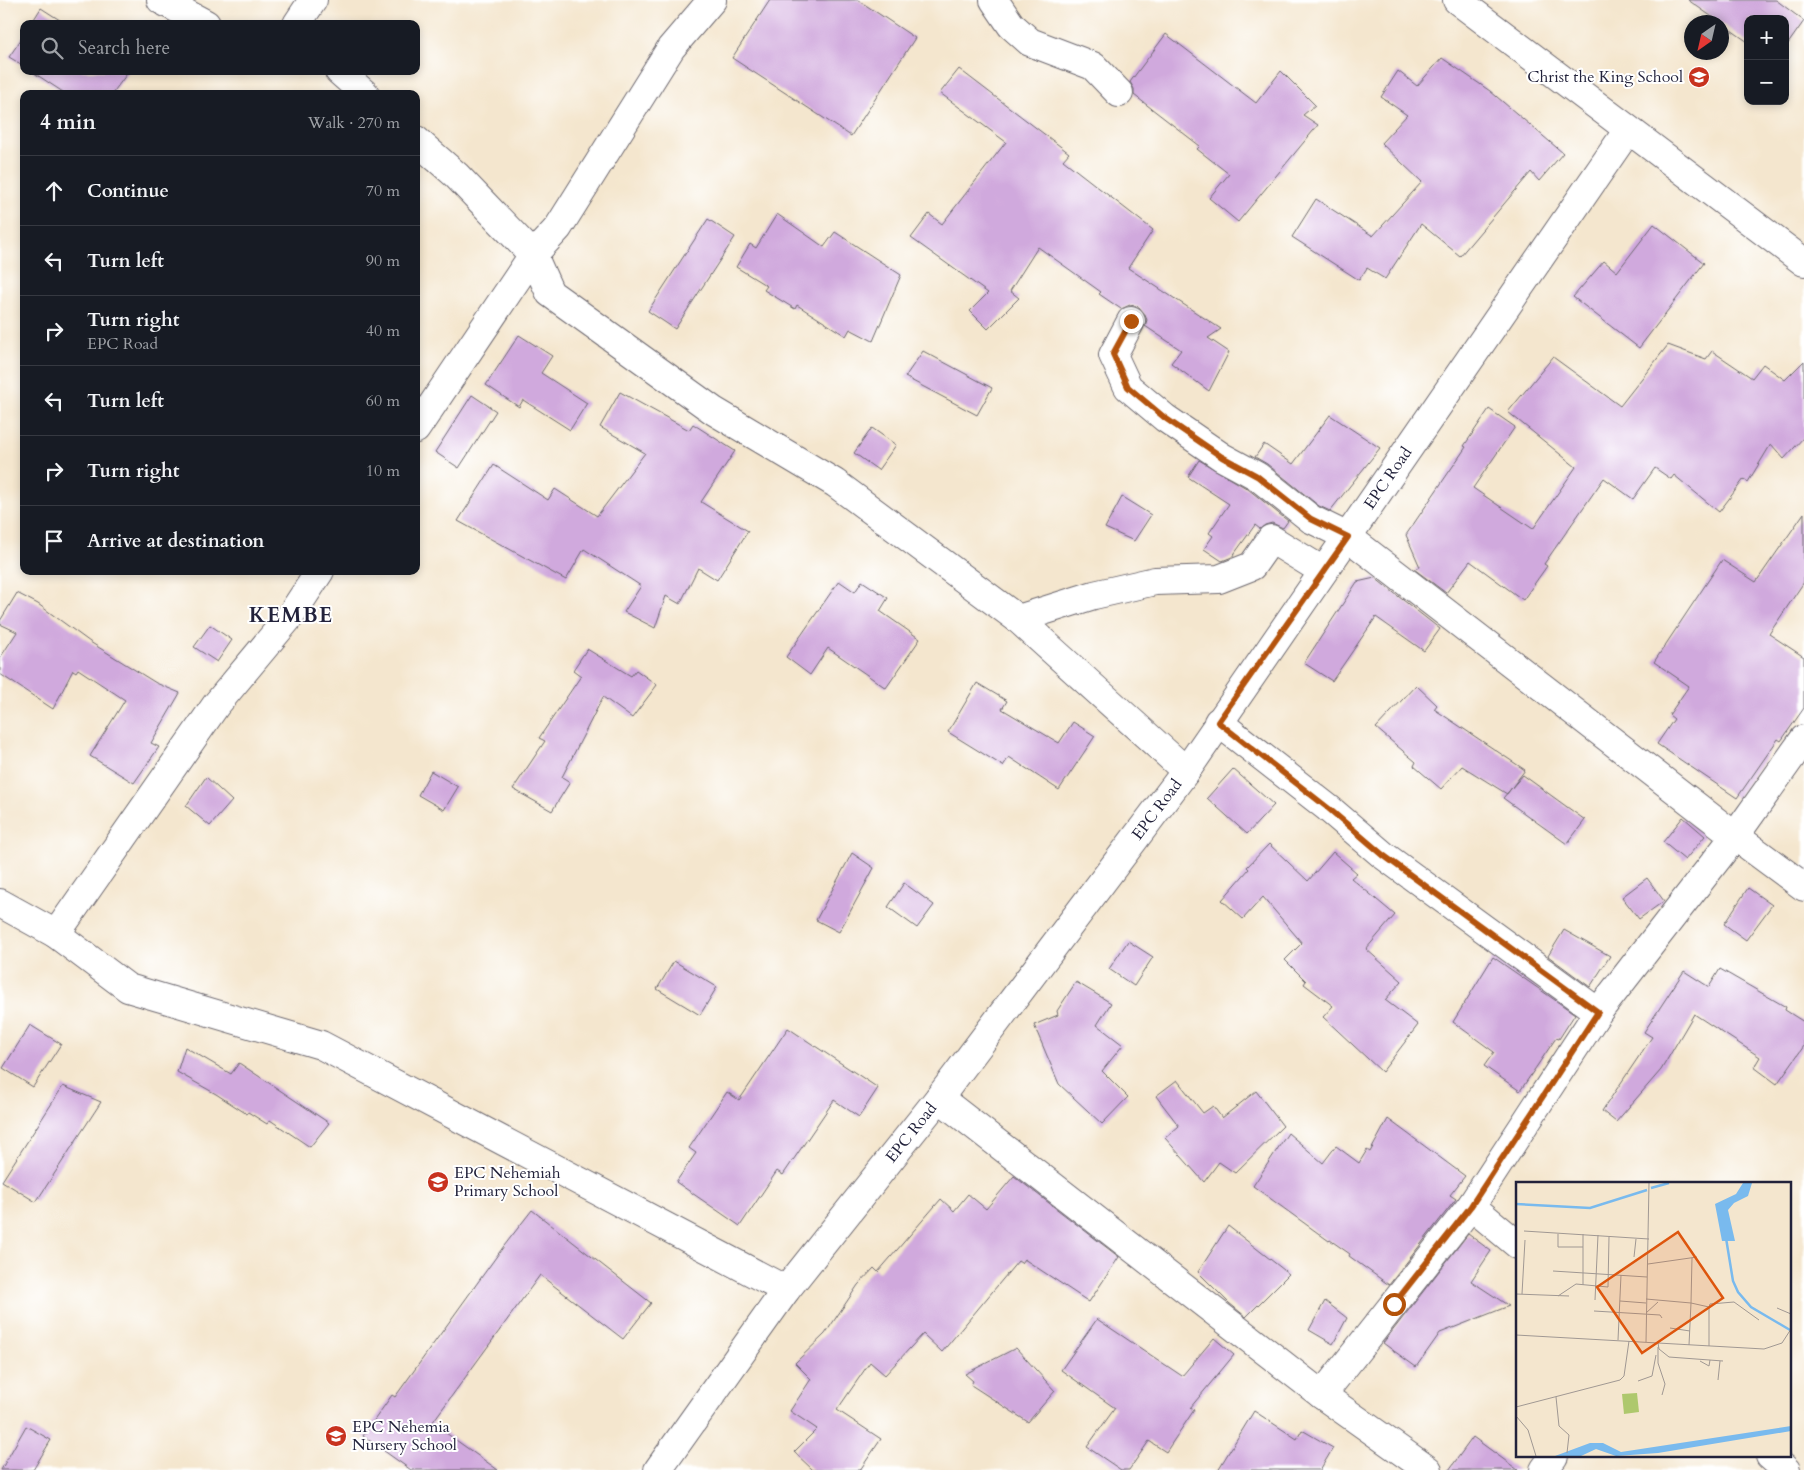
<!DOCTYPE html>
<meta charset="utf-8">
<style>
:root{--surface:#171b24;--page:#20242c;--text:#f1f3f6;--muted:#9ea1a6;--line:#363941}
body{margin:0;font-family:Cardo,serif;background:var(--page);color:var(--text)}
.controls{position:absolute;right:15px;top:15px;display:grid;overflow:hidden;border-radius:10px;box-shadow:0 2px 8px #0003}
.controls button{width:45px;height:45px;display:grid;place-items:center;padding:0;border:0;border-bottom:1px solid var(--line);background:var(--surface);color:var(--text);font:25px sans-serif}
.compass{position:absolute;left:1684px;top:15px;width:45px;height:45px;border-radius:50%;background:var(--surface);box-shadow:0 2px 8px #0003;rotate:214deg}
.stop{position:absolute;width:15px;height:15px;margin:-11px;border:4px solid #b45309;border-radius:50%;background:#fff}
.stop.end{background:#b45309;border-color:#fff;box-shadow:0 1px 5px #0008}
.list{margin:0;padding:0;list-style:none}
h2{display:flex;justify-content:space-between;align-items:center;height:65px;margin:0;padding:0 20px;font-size:21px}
h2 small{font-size:16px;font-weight:400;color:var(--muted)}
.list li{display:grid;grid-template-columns:32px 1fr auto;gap:15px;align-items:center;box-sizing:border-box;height:70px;padding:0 20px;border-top:1px solid var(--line)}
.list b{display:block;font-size:19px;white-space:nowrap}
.list p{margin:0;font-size:16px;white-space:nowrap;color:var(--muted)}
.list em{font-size:16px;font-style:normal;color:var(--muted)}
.icon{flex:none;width:28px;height:28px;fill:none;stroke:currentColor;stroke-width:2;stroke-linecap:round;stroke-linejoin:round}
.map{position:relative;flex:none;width:1804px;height:1470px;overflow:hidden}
.search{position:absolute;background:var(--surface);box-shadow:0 2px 8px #0003;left:20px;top:20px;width:400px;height:55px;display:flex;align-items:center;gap:12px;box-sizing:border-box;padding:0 18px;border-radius:10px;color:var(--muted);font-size:19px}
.panel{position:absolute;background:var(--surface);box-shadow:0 2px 8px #0003;left:20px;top:90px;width:400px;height:485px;border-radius:10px}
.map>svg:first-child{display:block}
.building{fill:#d0a9dd}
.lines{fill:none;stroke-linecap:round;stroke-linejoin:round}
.street-casing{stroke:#6c676e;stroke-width:30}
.primary-casing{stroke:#6c676e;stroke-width:30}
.street{stroke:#fff;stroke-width:28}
.primary{stroke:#fff;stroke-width:28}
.route{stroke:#b45309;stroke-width:6}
.labels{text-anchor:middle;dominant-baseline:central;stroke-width:4;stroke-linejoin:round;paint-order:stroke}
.poi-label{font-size:16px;fill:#22223b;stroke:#fff;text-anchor:start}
.street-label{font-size:16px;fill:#22223b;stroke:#fff}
.district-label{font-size:21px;font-weight:bold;letter-spacing:1px;fill:#22223b;stroke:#fff}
.inset-river{fill:none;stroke:#79baee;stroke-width:2.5}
.inset-road{fill:none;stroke:#a09893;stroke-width:1}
.view{fill:#de560e;fill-opacity:0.15;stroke:#de560e;stroke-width:2.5}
.inset-edge{fill:none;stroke:#22223b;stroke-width:2.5}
</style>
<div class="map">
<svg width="1804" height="1470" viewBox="0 0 1804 1470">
<rect width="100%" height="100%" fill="#fff"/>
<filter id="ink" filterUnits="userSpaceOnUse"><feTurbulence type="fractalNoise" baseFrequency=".02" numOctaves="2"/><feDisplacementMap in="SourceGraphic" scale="10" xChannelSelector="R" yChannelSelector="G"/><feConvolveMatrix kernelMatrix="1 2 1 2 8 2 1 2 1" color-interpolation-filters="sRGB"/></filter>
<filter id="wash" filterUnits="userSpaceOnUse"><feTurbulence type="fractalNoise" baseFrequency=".0096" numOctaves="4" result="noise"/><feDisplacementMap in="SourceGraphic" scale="20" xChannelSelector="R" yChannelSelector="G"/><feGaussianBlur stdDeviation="1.12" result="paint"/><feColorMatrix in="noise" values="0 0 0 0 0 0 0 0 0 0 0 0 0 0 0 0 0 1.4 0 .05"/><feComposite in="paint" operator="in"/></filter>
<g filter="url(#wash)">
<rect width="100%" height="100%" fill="#f4e6ce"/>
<g id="blocks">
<path class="building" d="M 770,0 L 858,0 L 915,38 L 851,136 L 732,58 Z
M 1688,0 L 1776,0 L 1804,21 L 1785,48 L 1785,19 L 1748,19 L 1748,42 Z
M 41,8 L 66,24 L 31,24 Z
M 1166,34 L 1256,103 L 1281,71 L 1315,105 L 1303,115 L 1318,125 L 1238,222 L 1209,198 L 1229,174 L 1197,149 L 1200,146 L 1134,95 L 1134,89 L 1130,82 Z
M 24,35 L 24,66 L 9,57 Z
M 1442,58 L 1490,91 L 1563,153 L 1539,181 L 1531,172 L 1460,256 L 1421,224 L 1385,279 L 1367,268 L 1359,280 L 1292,237 L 1316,199 L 1373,236 L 1422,182 L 1381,143 L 1407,115 L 1381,97 L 1398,71 L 1417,86 Z
M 959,69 L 1069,153 L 1063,160 L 1153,230 L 1128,268 L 1221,329 L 1208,338 L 1229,352 L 1209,391 L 1171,363 L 1181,350 L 1145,326 L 1147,320 L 1144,313 L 1139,307 L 1130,305 L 1121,309 L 1099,294 L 1101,292 L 1038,247 L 1010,291 L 1019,298 L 988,329 L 970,311 L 988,293 L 911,238 L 929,214 L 942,224 L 1006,142 L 940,93 Z
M 31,71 L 129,71 L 112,94 L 66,94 Z
M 777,214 L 824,247 L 835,232 L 901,275 L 873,341 L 850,329 L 846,336 L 797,305 L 795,309 L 764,290 L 767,286 L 736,267 L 750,244 L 756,248 Z
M 708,219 L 735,237 L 675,329 L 648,311 Z
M 1654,224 L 1704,263 L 1639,348 L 1573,297 L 1604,261 L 1617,272 Z
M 519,335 L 552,356 L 541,373 L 587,403 L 570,430 L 523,400 L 519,407 L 486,385 Z
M 1668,345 L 1706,359 L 1712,351 L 1752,378 L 1763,364 L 1785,380 L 1804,361 L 1804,437 L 1784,459 L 1771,444 L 1748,482 L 1744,479 L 1719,512 L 1674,475 L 1671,479 L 1655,468 L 1633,499 L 1604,478 L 1544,564 L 1547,566 L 1523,600 L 1470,561 L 1446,593 L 1414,569 L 1420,567 L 1406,535 L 1466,447 L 1464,446 L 1489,409 L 1515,427 L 1473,488 L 1533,529 L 1576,467 L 1508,412 L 1553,357 L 1620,406 Z
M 923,351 L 992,388 L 977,415 L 905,377 Z
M 620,392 L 689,430 L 693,424 L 735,451 L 701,502 L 748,531 L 717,580 L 698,568 L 680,604 L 666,596 L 655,628 L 624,612 L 641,586 L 584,549 L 566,580 L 458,521 L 494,465 L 548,500 L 555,489 L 597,516 L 645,453 L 600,427 Z
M 472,395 L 496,411 L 459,468 L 435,452 Z
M 1330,415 L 1380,448 L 1330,511 L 1319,506 L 1267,464 L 1255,457 L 1264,444 L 1293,464 Z
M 872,428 L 896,445 L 878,470 L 854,453 Z
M 1199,460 L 1248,489 L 1288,521 L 1283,528 L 1272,523 L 1265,525 L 1260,529 L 1255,525 L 1232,557 L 1222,561 L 1204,549 L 1213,536 L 1209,533 L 1229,504 L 1188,477 Z
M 1122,497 L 1151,515 L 1134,541 L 1105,528 Z
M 1804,513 L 1804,582 L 1769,634 L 1804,657 L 1804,708 L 1781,741 L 1778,739 L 1737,798 L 1657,744 L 1674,719 L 1669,715 L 1689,686 L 1654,662 L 1722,560 L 1756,582 Z
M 1375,578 L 1440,629 L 1424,651 L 1376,617 L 1332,681 L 1304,663 L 1357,582 Z
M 839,581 L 855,592 L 862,581 L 888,598 L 880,611 L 920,639 L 886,688 L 828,648 L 810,675 L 786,657 Z
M 17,593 L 38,604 L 90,642 L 156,683 L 180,693 L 151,743 L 159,747 L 134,783 L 90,756 L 125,700 L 78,669 L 76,672 L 73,670 L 53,709 L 0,674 L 0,658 L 17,632 L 0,624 L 0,621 Z
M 210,625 L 232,640 L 217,662 L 194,647 Z
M 587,649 L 631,676 L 636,670 L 657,685 L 632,718 L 603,697 L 562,777 L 570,782 L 552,811 L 513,789 L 545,741 L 539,738 L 581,676 L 573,670 Z
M 977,683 L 1007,701 L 1002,709 L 1059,743 L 1073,722 L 1095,736 L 1059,790 L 1009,757 L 1003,766 L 948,732 Z
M 1416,685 L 1437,705 L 1434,709 L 1525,770 L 1507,794 L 1462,766 L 1441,789 L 1414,766 L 1416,762 L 1376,728 Z
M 1233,769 L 1274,805 L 1247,834 L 1207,798 Z
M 431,771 L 458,787 L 444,810 L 418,795 Z
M 1523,775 L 1585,820 L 1567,844 L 1503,798 Z
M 206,777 L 232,801 L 210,826 L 186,806 Z
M 1683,817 L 1705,836 L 1685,860 L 1663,842 Z
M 1269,844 L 1308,881 L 1333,852 L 1357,873 L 1351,878 L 1395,915 L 1366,949 L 1402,981 L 1385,1000 L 1418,1025 L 1382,1072 L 1323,1017 L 1333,1006 L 1304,984 L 1306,981 L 1285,960 L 1302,943 L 1263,897 L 1243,919 L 1222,900 L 1249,869 L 1247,867 Z
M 852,853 L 874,868 L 839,932 L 816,920 Z
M 1647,878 L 1664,901 L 1639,919 L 1622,897 Z
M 904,883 L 934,905 L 917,928 L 888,907 Z
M 1748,888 L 1772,905 L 1746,940 L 1724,924 Z
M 1564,930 L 1610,956 L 1590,987 L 1548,956 Z
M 1128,941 L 1153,957 L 1134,986 L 1109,969 Z
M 1493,957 L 1575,1014 L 1559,1039 L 1556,1038 L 1520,1091 L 1484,1066 L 1494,1052 L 1453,1022 Z
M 674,961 L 717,987 L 700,1015 L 657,989 Z
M 1720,969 L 1786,1007 L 1785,1010 L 1804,1022 L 1804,1046 L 1777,1084 L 1754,1067 L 1760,1057 L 1694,1014 L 1661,1070 L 1616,1122 L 1602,1111 L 1652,1037 L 1644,1032 L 1684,971 L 1709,987 Z
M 1076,982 L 1111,1003 L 1097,1025 L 1123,1045 L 1102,1071 L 1128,1097 L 1102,1124 L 1059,1084 L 1034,1025 L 1058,1015 L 1057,1011 Z
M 30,1025 L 61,1044 L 33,1087 L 3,1068 Z
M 788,1028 L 878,1088 L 859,1117 L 834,1100 L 783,1175 L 777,1171 L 740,1226 L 676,1182 L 696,1153 L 689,1148 L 727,1092 L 739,1100 L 742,1096 Z
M 185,1047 L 231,1074 L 239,1063 L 329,1123 L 310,1147 L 270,1120 L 267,1124 L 248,1112 L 247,1114 L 216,1094 L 177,1072 Z
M 1177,1080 L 1203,1113 L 1213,1106 L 1222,1118 L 1256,1091 L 1283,1126 L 1235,1173 L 1219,1162 L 1204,1182 L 1165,1138 L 1179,1126 L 1156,1096 Z
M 63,1086 L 101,1102 L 36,1202 L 2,1181 Z
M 1388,1119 L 1465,1176 L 1450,1195 L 1456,1199 L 1389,1285 L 1349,1256 L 1350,1254 L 1330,1240 L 1329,1241 L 1253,1186 L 1288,1133 L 1323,1163 L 1336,1146 L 1359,1163 L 1367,1150 L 1370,1152 Z
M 1014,1176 L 1119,1257 L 1089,1302 L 1024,1259 L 1021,1263 L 1018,1261 L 942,1352 L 923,1334 L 885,1375 L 870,1362 L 837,1410 L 881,1439 L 860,1470 L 813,1470 L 794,1452 L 817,1429 L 790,1411 L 811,1379 L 795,1363 L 825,1334 L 858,1285 L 874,1268 L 878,1272 L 941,1199 L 954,1211 L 968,1194 L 986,1209 Z
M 532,1210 L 651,1303 L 623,1339 L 540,1275 L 432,1423 L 498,1470 L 411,1470 L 363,1436 L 392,1395 L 395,1397 L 504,1246 Z
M 1228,1226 L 1289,1274 L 1246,1317 L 1229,1303 L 1198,1272 Z
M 1468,1234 L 1491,1251 L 1471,1281 L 1509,1306 L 1440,1333 L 1416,1367 L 1383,1343 Z
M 1325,1301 L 1347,1318 L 1333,1344 L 1309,1330 Z
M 1097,1319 L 1182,1376 L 1214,1338 L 1234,1355 L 1190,1408 L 1194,1410 L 1166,1452 L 1149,1441 L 1129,1470 L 1121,1470 L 1087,1447 L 1115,1408 L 1061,1370 Z
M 1016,1348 L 1055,1391 L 1028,1422 L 971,1385 L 973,1381 L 965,1374 Z
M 1254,1411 L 1297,1439 L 1302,1430 L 1333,1448 L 1320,1470 L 1218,1470 Z
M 26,1426 L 51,1440 L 33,1470 L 1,1470 Z
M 1473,1437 L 1518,1470 L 1449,1470 Z"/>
</g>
</g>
<g filter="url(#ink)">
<use href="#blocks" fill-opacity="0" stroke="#6c676e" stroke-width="1"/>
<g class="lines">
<g class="street-casing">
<g id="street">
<path d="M 161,0 L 206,24"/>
<path d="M 994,0 L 1011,25 L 1030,42 L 1093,66 L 1119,93"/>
<path d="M 297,24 L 313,0"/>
<path d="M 339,71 L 365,94"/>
<path d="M 416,140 L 456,175 L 533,255 L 558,228 L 671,48 L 712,0"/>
<path d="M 1131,321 L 1113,355 L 1128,387 L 1165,418 L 1222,457 L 1257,476 L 1311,519 L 1348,537 L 1735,836 L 1804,887"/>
<path d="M 416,429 L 533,255 L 550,293 L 714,411 L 835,483 L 1018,619 L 1186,771"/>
<path d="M 1018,619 L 1094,595 L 1155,581 L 1219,579 L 1252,566 L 1271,539 L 1323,571"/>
<path d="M 1218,722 L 1328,808 L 1383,855 L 1598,1012"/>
<path d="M 0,903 L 56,934 L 128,988 L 321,1045 L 786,1290"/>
<path d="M 56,934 L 216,705 L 291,615 L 320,571"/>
<path d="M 939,1098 L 1322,1395 L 1428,1470"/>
<path d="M 1471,1206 L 1518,1245"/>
<path d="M 1322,1395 L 1471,1206 L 1598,1012 L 1735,836 L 1804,739"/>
<path d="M 1770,1456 L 1786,1470"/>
<path id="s1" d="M 658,1470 L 786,1290 L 939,1098 L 1186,771 L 1628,130"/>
<path d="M 1544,1470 L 1554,1456"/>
</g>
</g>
<g class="primary-casing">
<path id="primary" d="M 1457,0 L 1804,262"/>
</g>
<use href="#street" class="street"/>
<use href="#primary" class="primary"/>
</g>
</g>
<g class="lines" filter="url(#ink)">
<path class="route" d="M 1131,321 L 1113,354 L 1128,387 L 1165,418 L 1222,457 L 1257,476 L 1311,519 L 1348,537 L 1218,722 L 1328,808 L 1383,855 L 1598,1012 L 1471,1206 L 1394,1304"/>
</g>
<defs>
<g id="school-disc" transform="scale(1.125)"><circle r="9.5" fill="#c8321e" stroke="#fff"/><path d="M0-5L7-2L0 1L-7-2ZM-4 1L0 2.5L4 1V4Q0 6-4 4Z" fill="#fff"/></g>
</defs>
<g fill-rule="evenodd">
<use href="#school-disc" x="1699" y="77"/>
<use href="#school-disc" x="438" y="1182"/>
<use href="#school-disc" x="336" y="1436"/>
</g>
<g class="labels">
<g class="poi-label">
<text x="1683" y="77" text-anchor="end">Christ the King School</text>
<text x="454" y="1173">EPC Nehemiah<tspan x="454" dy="18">Primary School</tspan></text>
<text x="352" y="1427">EPC Nehemia<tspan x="352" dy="18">Nursery School</tspan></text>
</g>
<g class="street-label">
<text stroke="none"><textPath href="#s1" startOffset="1232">EPC Road</textPath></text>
<text stroke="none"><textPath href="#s1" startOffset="828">EPC Road</textPath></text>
<text stroke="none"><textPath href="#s1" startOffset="422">EPC Road</textPath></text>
</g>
<g class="district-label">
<text x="291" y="615">KEMBE</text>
</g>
</g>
<g transform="translate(1516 1182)">
<rect width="275" height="275" fill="#f4e6ce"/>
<path d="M 121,211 L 123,230 L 108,232 L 106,212 Z" fill="#aec86d"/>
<path d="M 227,1 L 236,1 L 232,14 L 218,21 L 212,28 L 219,59 L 206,59 L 199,22 L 220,12 ZM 275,244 L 275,249 L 142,271 L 100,274 L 80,267 L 65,274 L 39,274 L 74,261 L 87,261 L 105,270 Z" fill="#79baee"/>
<path class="inset-river" d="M 135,6 L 153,1M 0,22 L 74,26 L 131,8M 210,56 L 217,99 L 222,110 L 235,125 L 274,148"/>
<path class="inset-road" d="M 8,49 L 133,57M 42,52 L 42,65 L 67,65M 118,75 L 120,57M 132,82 L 181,75M 37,89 L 131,95M 67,103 L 67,52M 0,112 L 53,114M 6,112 L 9,58M 42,114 L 60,102 L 92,105 L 93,55M 130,117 L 175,121 L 176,76M 79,118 L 82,53M 104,119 L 130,121M 261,126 L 275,132M 78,129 L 144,133 L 146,136M 130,131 L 142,120M 154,146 L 174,149M 0,153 L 248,167 L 266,161 L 275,147M 102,158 L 105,93M 130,160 L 133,1M 142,161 L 143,167 L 153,175 L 207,179M 173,163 L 175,121 L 193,125 L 194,122 L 218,120 L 243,138M 193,164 L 193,125M 142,165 L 142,181 L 149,202 L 146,213M 184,179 L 193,184 L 194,178M 202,198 L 204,179M 122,199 L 136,194 L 140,173M 40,215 L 43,244 L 53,253 L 51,271M 0,225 L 104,198 L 108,194 L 113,159M 0,234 L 12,248 L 20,274"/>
<path class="view" d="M 162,50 L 207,116 L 126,171 L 81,105 Z"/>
<rect width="275" height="275" class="inset-edge"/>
</g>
</svg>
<div class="controls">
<button>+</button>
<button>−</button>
</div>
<svg class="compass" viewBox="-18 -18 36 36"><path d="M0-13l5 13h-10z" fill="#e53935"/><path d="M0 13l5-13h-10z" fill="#9ea1a6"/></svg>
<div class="stop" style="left:1394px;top:1304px"></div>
<div class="stop end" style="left:1131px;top:321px"></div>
<div class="search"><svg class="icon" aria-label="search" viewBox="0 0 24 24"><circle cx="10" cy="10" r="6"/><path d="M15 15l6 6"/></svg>Search here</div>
<section class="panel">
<h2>4 min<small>Walk · 270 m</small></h2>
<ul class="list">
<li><svg class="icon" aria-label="ahead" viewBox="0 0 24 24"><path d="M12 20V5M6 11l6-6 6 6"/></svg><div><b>Continue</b></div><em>70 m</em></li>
<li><svg class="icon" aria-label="left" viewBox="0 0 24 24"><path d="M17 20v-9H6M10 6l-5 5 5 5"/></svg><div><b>Turn left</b></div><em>90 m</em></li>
<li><svg class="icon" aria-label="right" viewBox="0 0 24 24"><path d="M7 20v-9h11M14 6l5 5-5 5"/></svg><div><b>Turn right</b><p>EPC Road</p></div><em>40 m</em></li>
<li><svg class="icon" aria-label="left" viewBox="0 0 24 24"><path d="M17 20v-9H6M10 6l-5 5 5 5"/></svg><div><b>Turn left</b></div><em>60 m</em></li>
<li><svg class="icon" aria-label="right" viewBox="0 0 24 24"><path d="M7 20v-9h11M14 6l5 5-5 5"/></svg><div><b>Turn right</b></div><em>10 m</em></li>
<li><svg class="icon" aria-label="arrive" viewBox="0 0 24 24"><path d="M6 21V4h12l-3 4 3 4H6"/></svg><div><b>Arrive at destination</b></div></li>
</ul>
</section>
</div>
